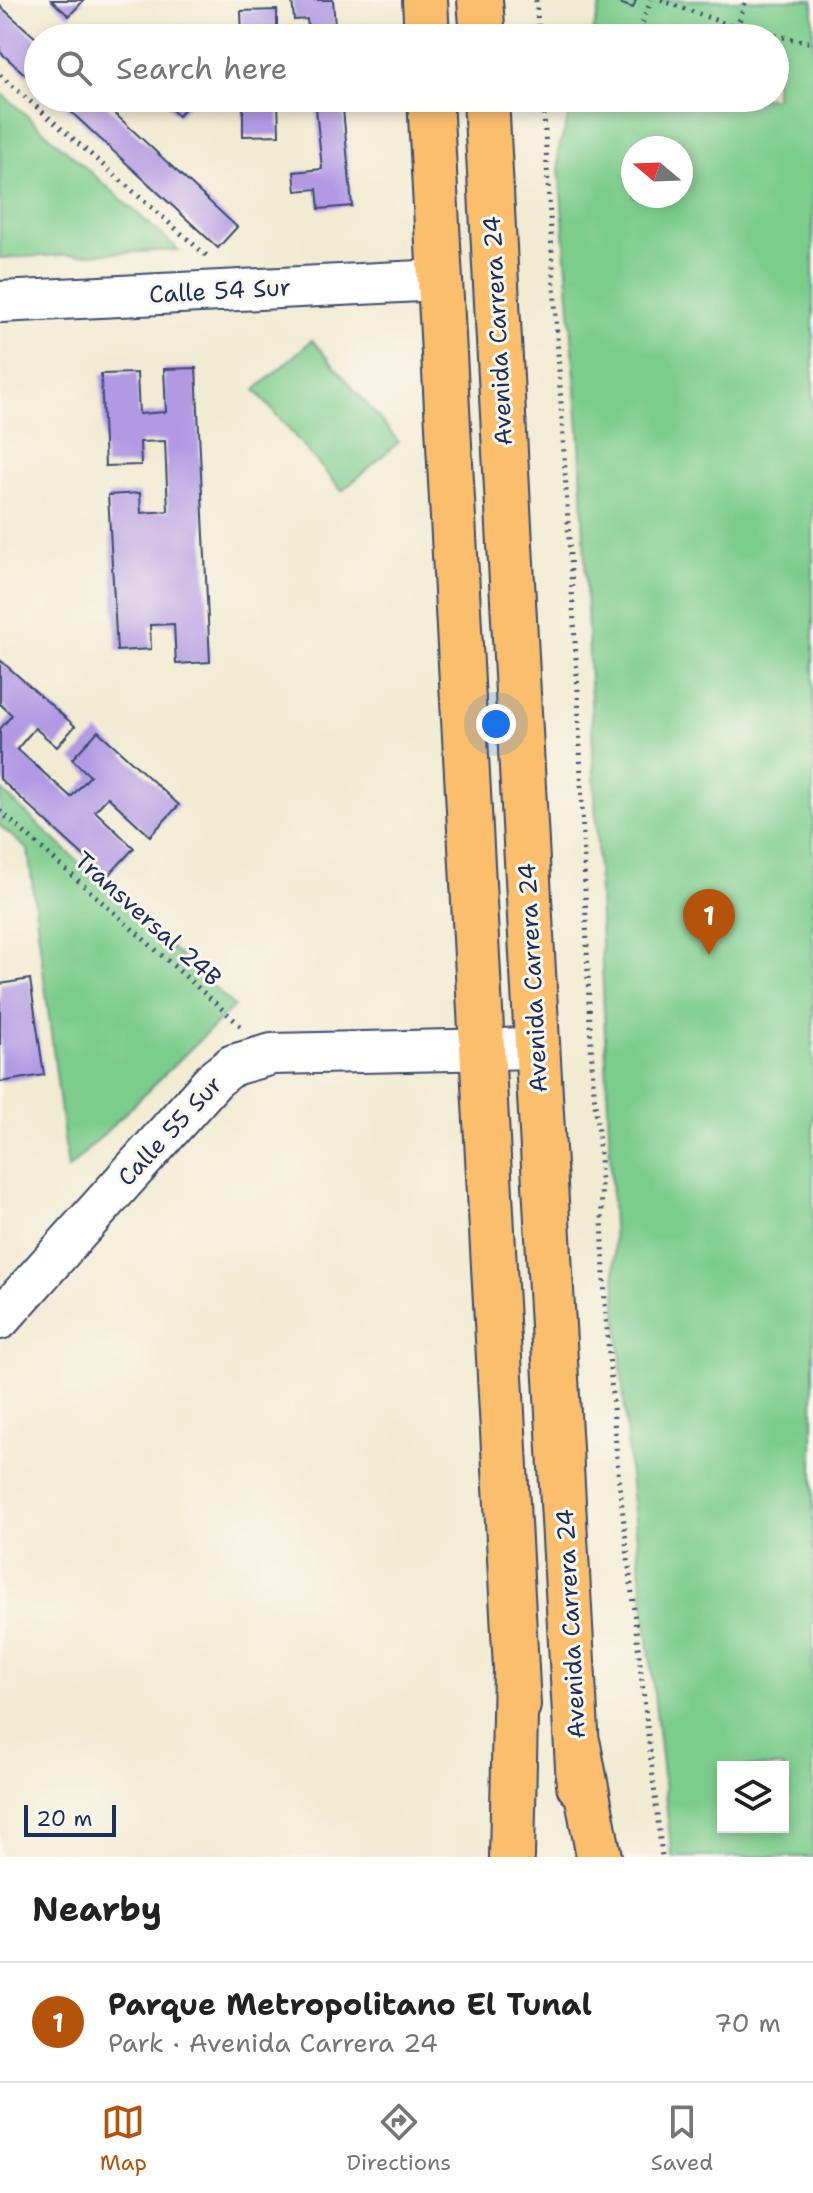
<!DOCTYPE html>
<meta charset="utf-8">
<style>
:root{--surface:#fff;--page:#f6f6f6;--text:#222;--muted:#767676;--line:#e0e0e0;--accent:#b45309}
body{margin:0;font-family:"Shantell Sans",sans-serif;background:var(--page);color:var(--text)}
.controls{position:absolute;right:24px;bottom:24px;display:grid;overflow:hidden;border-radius:0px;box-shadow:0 4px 12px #0003}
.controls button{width:72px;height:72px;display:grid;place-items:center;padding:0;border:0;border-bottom:2px solid var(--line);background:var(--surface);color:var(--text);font:40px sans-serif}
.compass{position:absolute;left:621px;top:136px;width:72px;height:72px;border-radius:50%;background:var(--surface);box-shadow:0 4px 12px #0003;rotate:289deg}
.scale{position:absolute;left:24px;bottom:20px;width:92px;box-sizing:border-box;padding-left:8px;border:4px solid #1b2f5e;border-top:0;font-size:22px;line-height:28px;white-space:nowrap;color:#1b2f5e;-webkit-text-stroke:6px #fbf7ec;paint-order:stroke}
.you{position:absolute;left:496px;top:724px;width:28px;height:28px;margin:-20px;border:6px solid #fff;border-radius:50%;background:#1a73e8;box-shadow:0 0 0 12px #1a73e833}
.badge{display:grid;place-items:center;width:52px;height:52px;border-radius:50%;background:var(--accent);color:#fff;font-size:26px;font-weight:700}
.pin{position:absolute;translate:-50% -66px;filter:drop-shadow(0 2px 4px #0008)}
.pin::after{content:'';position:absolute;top:42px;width:28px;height:24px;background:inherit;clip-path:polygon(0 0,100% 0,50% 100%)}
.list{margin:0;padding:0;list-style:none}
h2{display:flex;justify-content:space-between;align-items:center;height:104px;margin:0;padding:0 32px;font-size:34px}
h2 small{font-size:26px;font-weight:400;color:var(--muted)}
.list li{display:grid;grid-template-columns:52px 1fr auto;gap:24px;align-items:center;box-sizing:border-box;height:120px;padding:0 32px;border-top:2px solid var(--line)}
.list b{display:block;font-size:30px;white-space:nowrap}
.list p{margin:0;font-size:26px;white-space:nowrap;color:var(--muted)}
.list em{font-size:26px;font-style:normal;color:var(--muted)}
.icon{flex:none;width:44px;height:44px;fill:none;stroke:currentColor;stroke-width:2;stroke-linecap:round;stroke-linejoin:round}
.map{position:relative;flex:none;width:813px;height:1857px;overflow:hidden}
.search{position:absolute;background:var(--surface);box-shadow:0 4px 12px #0003;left:24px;right:24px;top:24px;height:88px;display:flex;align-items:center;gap:20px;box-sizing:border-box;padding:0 28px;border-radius:44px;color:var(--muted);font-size:30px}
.sheet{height:224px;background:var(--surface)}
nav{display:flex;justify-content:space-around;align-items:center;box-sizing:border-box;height:112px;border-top:2px solid var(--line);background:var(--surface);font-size:22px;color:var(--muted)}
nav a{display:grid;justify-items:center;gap:4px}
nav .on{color:var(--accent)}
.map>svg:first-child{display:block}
.green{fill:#7ccc8c;stroke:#4c7e75;stroke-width:2;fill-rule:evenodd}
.building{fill:#b199e4}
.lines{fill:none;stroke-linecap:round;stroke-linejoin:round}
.minor-casing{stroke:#3b4b6f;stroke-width:44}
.major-casing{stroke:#3b4b6f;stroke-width:48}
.highway-casing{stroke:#3b4b6f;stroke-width:48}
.path{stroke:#3b4b6f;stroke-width:5;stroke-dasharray:2 6;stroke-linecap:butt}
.minor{stroke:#fff;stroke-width:40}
.major{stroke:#fabe6d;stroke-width:44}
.highway{stroke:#fabe6d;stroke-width:44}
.labels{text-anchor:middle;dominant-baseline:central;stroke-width:6;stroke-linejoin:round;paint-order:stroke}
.street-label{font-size:24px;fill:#1b2f5e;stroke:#fbf7ec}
</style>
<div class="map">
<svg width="813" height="1857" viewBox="0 0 813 1857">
<rect width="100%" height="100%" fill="#fbf7ec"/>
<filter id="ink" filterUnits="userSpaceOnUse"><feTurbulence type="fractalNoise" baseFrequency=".0125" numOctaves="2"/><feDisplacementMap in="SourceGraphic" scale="16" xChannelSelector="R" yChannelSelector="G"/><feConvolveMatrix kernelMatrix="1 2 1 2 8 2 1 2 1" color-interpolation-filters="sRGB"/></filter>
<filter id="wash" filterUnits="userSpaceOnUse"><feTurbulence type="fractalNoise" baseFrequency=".006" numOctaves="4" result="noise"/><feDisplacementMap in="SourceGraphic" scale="32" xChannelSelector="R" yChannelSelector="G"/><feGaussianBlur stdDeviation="1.8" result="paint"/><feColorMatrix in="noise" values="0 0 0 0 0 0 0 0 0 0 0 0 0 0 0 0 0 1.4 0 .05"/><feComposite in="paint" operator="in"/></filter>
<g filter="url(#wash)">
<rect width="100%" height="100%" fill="#f1ebd2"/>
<path class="green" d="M 602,0 L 813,0 L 813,1857 L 672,1857 L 629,1467 L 616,1298 L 580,442 L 558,152 L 574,98 L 775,98 L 775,38 L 591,38 ZM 633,148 L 681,148 L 681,196 L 633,196 ZM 723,1767 L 783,1767 L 783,1827 L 723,1827 Z
M 0,92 L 179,250 L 0,258 Z
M 312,340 L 399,442 L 342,491 L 255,390 Z
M 0,789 L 234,1006 L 68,1169 L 28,850 L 0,826 Z"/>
<g id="blocks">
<path class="building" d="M 51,0 L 84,0 L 69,16 Z
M 292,0 L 333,0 L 336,38 L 309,38 L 307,19 L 294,20 Z
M 611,0 L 636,0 L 633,8 Z
M 0,6 L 38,40 L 38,64 L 27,76 L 0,52 Z
M 277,10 L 277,38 L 242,38 L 241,11 Z
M 56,98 L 98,98 L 237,227 L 218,248 Z
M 160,98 L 195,98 L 178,116 Z
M 243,98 L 278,98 L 279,135 L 243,136 Z
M 315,98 L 342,98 L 352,206 L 319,209 L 317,189 L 296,191 L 294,172 L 322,169 Z
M 196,368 L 210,662 L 176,664 L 174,624 L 150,625 L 151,649 L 117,651 L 108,495 L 140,493 L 141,513 L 168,511 L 165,441 L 140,442 L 141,465 L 105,466 L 101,374 L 137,373 L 139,414 L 166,412 L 164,369 Z
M 0,660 L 75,726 L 57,747 L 35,728 L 17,749 L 71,797 L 90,776 L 72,759 L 98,731 L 179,805 L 150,836 L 108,797 L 95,811 L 134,848 L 107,877 L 0,779 L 0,729 L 12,715 L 0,704 Z
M 30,979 L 44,1075 L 0,1082 L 0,984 Z"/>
</g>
</g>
<g filter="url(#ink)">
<use href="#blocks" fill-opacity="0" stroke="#3b4b6f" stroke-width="2"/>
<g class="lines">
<g class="minor-casing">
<path id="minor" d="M 0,302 L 440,280
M 0,1319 L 215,1079 L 233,1065 L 272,1054 L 537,1048"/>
</g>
<g class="major-casing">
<path id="major" d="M 425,0 L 427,38
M 480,0 L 483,38
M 430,98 L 518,1705
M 486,98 L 532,954 L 579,1785"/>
</g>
<g class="highway-casing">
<path id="highway" d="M 578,1745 L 599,1857
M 512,1857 L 516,1668"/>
</g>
<path class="path" d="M 536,0 L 539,38
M 661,0 L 737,28 L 813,43
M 737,28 L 746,0
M 637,38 L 651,0
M 0,75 L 207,256
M 543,98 L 578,692 L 589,1005 L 593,1081 L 600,1155 L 605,1304 L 618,1471 L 662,1857
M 612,108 L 616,98
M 0,811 L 241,1026"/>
<use href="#minor" class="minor"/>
<use href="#major" class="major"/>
<use href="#highway" class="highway"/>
</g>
</g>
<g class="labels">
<g class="street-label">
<text transform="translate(220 291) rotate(-3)">Calle 54 Sur</text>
<text transform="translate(498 331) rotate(-93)">Avenida Carrera 24</text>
<text transform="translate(148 919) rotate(42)">Transversal 24B</text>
<text transform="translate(533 978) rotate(-93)">Avenida Carrera 24</text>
<text transform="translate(170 1131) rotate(-47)">Calle 55 Sur</text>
<text transform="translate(571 1624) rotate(-93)">Avenida Carrera 24</text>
</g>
</g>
</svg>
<div class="controls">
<button><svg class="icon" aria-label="layers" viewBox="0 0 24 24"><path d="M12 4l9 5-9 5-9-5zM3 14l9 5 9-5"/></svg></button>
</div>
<svg class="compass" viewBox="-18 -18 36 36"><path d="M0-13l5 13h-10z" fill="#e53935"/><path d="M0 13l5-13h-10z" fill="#767676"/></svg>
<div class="scale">20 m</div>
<div class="you"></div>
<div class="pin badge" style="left:709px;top:955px">1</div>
<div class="search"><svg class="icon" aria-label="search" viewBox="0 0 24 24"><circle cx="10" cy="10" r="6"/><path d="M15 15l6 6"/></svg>Search here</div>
</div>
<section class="sheet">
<h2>Nearby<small></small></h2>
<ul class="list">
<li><span class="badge">1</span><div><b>Parque Metropolitano El Tunal</b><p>Park · Avenida Carrera 24</p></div><em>70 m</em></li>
</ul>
</section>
<nav>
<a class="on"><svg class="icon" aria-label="map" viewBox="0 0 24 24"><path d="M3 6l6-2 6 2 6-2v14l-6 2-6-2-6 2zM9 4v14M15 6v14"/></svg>Map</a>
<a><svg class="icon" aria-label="directions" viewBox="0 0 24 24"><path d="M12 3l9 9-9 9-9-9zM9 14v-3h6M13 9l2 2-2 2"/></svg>Directions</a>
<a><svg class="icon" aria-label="saved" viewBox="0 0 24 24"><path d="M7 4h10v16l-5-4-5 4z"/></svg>Saved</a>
</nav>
